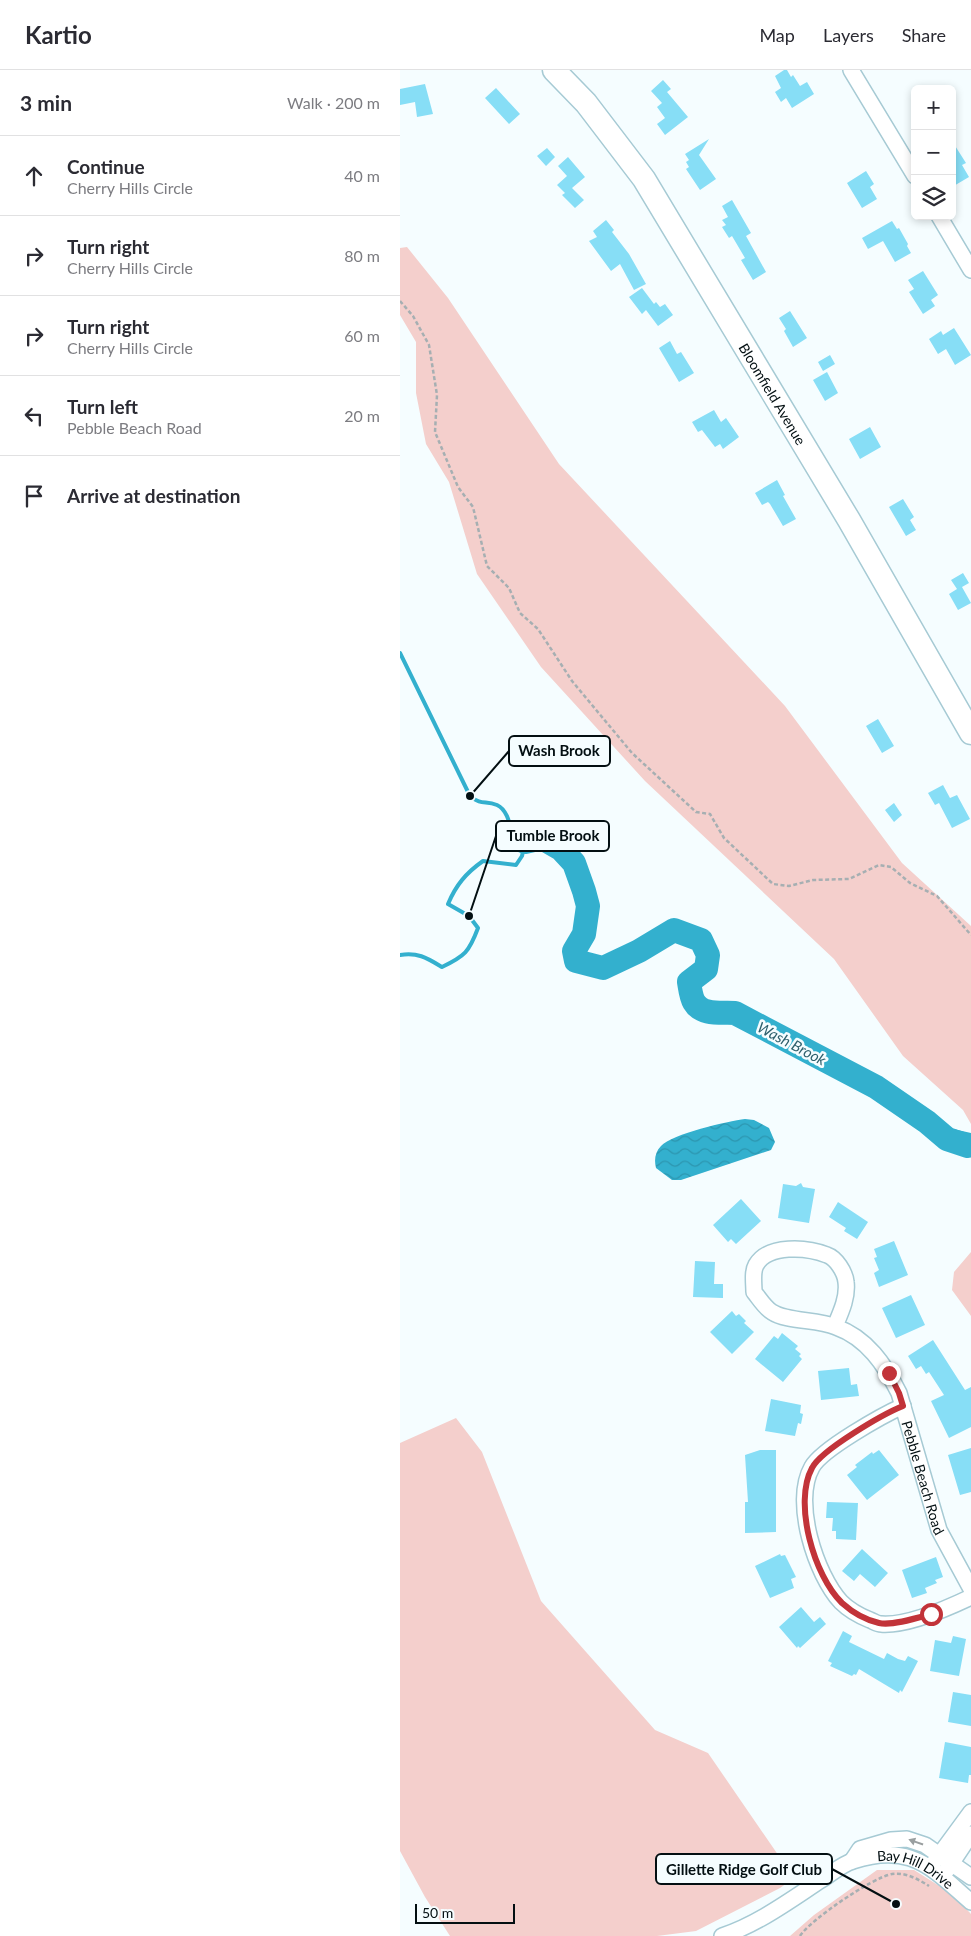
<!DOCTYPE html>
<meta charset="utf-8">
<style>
:root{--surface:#fff;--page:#f2f2f3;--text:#2b2b33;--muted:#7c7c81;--line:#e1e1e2}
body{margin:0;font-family:Lato,sans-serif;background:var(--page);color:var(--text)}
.controls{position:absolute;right:15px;top:15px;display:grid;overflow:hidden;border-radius:8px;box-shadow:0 2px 8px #0003}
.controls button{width:45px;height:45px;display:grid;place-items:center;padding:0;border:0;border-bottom:1px solid var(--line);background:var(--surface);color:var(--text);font:25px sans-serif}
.scale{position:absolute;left:15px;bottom:12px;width:100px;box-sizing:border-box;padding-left:5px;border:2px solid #030f12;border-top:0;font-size:14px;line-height:18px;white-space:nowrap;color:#030f12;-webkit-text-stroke:4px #f5fdff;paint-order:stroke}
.stop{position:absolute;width:15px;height:15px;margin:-11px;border:4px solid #c23339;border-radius:50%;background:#fff}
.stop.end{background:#c23339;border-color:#fff;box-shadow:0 1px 5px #0008}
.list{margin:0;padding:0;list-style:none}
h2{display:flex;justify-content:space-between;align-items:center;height:65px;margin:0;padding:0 20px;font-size:21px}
h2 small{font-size:16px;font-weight:400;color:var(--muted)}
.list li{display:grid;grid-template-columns:32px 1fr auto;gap:15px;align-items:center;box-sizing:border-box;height:80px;padding:0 20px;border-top:1px solid var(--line)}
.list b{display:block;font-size:19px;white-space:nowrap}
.list p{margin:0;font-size:16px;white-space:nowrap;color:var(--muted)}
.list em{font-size:16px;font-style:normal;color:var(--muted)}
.icon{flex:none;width:28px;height:28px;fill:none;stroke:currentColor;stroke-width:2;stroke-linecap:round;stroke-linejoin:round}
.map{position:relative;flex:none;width:571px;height:1866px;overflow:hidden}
header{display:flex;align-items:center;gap:30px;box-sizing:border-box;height:70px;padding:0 25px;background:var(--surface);border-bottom:1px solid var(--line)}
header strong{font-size:24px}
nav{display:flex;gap:28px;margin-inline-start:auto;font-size:18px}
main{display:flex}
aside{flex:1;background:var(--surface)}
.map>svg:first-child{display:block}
.grass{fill:#f4cfcc}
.water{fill:url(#water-waves)}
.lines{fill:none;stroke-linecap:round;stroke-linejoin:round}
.stream{stroke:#33b0ce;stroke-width:4}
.river{stroke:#33b0ce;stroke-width:24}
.building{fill:#87def6}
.street-casing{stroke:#a6cad4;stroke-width:18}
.secondary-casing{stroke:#a6cad4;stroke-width:25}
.path{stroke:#a6afb2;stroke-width:2.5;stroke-dasharray:4 2.5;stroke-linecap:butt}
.street{stroke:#fff;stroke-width:15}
.secondary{stroke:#fff;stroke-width:22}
.oneway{fill:#9a9fa0}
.route{stroke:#c23339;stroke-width:6}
.labels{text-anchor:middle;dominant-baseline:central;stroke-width:5;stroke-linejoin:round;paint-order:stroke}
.street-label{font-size:14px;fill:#030f12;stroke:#f5fdff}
.water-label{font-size:15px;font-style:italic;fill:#2e606d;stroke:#f5fdff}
.leader{fill:none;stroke:#030f12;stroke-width:2}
.callout-dot{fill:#030f12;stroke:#f5fdff;stroke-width:2}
.callout{fill:#f5fdff;stroke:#030f12;stroke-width:2}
.callout-label{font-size:15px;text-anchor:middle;font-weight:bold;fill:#030f12}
</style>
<header>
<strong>Kartio</strong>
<nav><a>Map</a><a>Layers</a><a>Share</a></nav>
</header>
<main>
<aside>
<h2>3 min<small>Walk · 200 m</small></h2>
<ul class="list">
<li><svg class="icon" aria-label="ahead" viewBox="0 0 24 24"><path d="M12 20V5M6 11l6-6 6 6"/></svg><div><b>Continue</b><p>Cherry Hills Circle</p></div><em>40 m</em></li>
<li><svg class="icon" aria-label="right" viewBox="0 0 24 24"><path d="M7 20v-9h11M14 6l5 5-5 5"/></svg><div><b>Turn right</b><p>Cherry Hills Circle</p></div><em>80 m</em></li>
<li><svg class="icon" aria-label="right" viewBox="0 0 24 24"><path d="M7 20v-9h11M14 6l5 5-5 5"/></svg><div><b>Turn right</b><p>Cherry Hills Circle</p></div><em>60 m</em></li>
<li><svg class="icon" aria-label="left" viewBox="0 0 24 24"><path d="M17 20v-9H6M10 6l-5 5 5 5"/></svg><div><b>Turn left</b><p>Pebble Beach Road</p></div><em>20 m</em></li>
<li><svg class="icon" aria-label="arrive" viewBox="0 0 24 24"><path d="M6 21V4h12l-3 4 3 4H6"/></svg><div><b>Arrive at destination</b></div></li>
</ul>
</aside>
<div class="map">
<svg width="571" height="1866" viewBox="0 0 571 1866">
<defs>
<pattern id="water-waves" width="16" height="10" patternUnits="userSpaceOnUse" patternTransform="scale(1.25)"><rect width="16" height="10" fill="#33b0ce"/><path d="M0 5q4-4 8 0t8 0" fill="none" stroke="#2c96b0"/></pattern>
</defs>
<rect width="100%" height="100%" fill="#f5fdff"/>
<path class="grass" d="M 7,177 L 48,228 L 159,394 L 385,636 L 502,793 L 571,856 L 571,1054 L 563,1040 L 503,986 L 434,889 L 245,711 L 141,597 L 77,504 L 49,412 L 26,374 L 16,323 L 16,272 L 0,245 L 0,178 Z
M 571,1182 L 571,1246 L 552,1220 L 554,1202 Z
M 56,1348 L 82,1382 L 141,1531 L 255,1660 L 308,1683 L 394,1808 L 380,1818 L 296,1861 L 257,1866 L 50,1866 L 25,1827 L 0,1781 L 0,1373 Z
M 477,1800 L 514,1800 L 552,1824 L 571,1844 L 571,1866 L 390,1866 L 414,1845 Z"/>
<path class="water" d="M 522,1044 L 540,1056 L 571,1063 L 571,1070 L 550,1074 L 515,1056 Z
M 345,1049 L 354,1050 L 369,1058 L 375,1072 L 371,1080 L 281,1110 L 272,1110 L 256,1098 C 254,1090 255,1082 261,1076 C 272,1064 328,1051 345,1049 Z"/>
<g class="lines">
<path class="stream" d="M 0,583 L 70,726 C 82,736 85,730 97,735 C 108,740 110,756 113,767 L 125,772 L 122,786 L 116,795 L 83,791 C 66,803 56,815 48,834 L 69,846 L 78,858 C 69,882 65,886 42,897 C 27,888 18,882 0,885"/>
<path class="river" d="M 125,772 L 142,768 L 161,779 L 174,793 L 184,821 L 188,836 L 184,864 L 174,881 L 176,891 L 203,898 L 239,881 L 274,860 L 301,870 L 308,885 L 306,899 L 289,912 C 290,918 291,927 294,932 C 302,946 322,942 335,943 L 476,1017 L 527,1052 L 547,1069 L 568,1076 L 571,1075"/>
</g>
<path class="building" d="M 384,0 L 387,0 L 391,7 L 393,5 L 400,16 L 407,12 L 414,24 L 392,38 L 386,28 L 381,32 L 375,22 L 381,18 L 375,6 Z
M 263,10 L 271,19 L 267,22 L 288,47 L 265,65 L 257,54 L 265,48 L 257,37 L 262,33 L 251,21 Z
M 25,14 L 33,44 L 17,47 L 15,32 L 0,35 L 0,19 Z
M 96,18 L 120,44 L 109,54 L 85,28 Z
M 309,69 L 299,85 L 316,109 L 300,120 L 286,99 L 289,97 L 286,92 L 289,90 L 285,84 Z
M 552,71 L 566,93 L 562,95 L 569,107 L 552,117 Z
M 147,78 L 155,87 L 146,96 L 137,86 Z
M 168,87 L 185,107 L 172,118 L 184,130 L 175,138 L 162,125 L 165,123 L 157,115 L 167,106 L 158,96 Z
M 466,101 L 474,114 L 470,117 L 477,129 L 462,138 L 447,113 Z
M 332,130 L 351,163 L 346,166 L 366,202 L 353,210 L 341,190 L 345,188 L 332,166 L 329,168 L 322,157 L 326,155 L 322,150 L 328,147 L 322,136 Z
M 206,150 L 214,160 L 212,162 L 229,184 L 246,214 L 234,220 L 220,194 L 211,201 L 189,171 L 197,167 L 193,161 Z
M 492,151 L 497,159 L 499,158 L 508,174 L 507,176 L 511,183 L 495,192 L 483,171 L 468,179 L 462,168 Z
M 523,201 L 538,225 L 531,230 L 535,236 L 523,244 L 509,222 L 514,219 L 508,210 Z
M 242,218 L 254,234 L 256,232 L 260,237 L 265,234 L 273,245 L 258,256 L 246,240 L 242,244 L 229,227 Z
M 390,241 L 407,268 L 393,277 L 384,261 L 386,259 L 379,248 Z
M 554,258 L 571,285 L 555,295 L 546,279 L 538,284 L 529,269 L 541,261 L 543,265 Z
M 270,271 L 277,284 L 281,282 L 294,303 L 279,312 L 259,278 Z
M 430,285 L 435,294 L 423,301 L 418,292 Z
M 427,302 L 438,323 L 425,331 L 413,310 Z
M 314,340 L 321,352 L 326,348 L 339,367 L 323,379 L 320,374 L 315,377 L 302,360 L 298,362 L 292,352 Z
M 470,357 L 481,377 L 460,389 L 449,369 Z
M 377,410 L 385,425 L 383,426 L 396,449 L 383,456 L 370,434 L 368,432 L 362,435 L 355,423 Z
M 503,429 L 514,447 L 510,450 L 516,460 L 506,466 L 489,437 Z
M 563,503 L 569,513 L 562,517 L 571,533 L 558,540 L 549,524 L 557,519 L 551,510 Z
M 478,649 L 494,676 L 482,683 L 466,656 Z
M 543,715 L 550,728 L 557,725 L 570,749 L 552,758 L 539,733 L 535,735 L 528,723 Z
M 494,733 L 502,745 L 494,752 L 485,740 Z
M 401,1113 L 403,1117 L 415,1119 L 409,1153 L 378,1148 L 383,1114 L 396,1116 Z
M 341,1129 L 361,1151 L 336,1174 L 331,1169 L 328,1172 L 313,1155 Z
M 438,1132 L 468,1152 L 457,1169 L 444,1161 L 446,1158 L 429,1147 Z
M 494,1171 L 508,1205 L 479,1217 L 474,1203 L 479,1200 L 474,1188 L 477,1187 L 474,1179 Z
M 295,1191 L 315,1192 L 314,1214 L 323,1214 L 323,1228 L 293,1227 Z
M 511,1225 L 525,1255 L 496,1268 L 482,1238 Z
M 332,1241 L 336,1246 L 339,1244 L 346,1251 L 344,1253 L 354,1262 L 332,1284 L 310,1262 Z
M 382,1263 L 398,1276 L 395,1279 L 401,1284 L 399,1286 L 402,1289 L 383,1312 L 355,1289 L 374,1266 L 378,1269 Z
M 533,1270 L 565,1320 L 571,1317 L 571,1357 L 549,1368 L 531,1331 L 544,1325 L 529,1302 L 526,1304 L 521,1296 L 516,1299 L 508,1286 Z
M 449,1298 L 451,1315 L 457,1314 L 459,1326 L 421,1330 L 418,1301 Z
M 371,1329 L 401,1335 L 400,1343 L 403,1344 L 401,1354 L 398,1353 L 395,1366 L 365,1361 Z
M 571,1378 L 571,1422 L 560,1425 L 548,1385 Z
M 360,1380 L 376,1380 L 376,1462 L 345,1463 L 345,1432 L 348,1432 L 345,1385 Z
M 479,1380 L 499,1405 L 467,1430 L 447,1405 L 457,1397 L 455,1395 L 472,1382 L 473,1384 Z
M 427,1432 L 458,1433 L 456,1470 L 436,1469 L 436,1461 L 432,1461 L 433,1448 L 426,1448 Z
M 462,1479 L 488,1503 L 475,1517 L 460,1504 L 454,1511 L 442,1501 Z
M 380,1484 L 381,1486 L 385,1485 L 396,1507 L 391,1509 L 394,1518 L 370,1528 L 355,1496 Z
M 536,1487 L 543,1507 L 535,1510 L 537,1513 L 525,1518 L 527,1523 L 512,1528 L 502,1500 Z
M 401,1537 L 414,1552 L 420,1547 L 426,1554 L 400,1578 L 398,1576 L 397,1578 L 379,1557 Z
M 443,1561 L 452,1566 L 449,1572 L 484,1589 L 487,1583 L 498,1589 L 505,1591 L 508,1586 L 518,1591 L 502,1622 L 500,1620 L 499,1623 L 459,1599 L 456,1605 L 454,1604 L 452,1606 L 430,1596 L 432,1593 L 428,1591 Z
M 553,1566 L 566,1569 L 559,1606 L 530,1601 L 535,1570 L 551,1573 Z
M 553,1622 L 571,1625 L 571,1656 L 548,1652 Z
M 545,1672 L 571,1677 L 571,1705 L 569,1705 L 568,1713 L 539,1708 Z"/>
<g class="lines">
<g class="street-casing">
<g id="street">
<path d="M 451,0 L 515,106"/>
<path d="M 539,146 L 571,200"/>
<path id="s1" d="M 435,1256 C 441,1242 448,1227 446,1212 C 445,1202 436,1188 427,1185 C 407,1177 368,1174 356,1195 C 352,1202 354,1214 354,1222 C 359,1228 365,1238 372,1242 C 387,1252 418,1249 436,1257 C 467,1268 485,1295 499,1323 L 539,1460 L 571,1519"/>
<path d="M 503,1336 C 483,1345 422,1379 412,1397 C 392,1432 416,1505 441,1532 C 449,1540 460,1546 470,1550 C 473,1551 477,1554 481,1554 C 506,1556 548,1538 571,1527"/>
<path d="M 452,1791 L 460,1779 L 491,1770 L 507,1769 L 525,1775 L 571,1807"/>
<path d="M 535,1791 L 571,1742"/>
<path d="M 547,1800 L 571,1764"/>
<path id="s2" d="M 322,1866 C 358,1854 389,1831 421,1810 C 431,1804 442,1794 453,1791 C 471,1785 492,1782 510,1788 C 534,1796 552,1816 571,1832"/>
</g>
</g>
<g class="secondary-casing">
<g id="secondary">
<path id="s3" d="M 154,0 L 186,33 L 244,109 L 449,450 L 571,663"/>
</g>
</g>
<path class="path" d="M 0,231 L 13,246 L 29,275 L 37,325 L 35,362 L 58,417 L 73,437 L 87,496 L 109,518 L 120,543 L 138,559 L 172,611 L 232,683 L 296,742 L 310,744 L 324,768 L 373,814 L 389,816 L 413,810 L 449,809 L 479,795 L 491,797 L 510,813 L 537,826 L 571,865
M 400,1866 C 410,1850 473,1807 492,1804 C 505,1802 518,1809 529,1816"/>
<use href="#street" class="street"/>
<use href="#secondary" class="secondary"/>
</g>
<defs><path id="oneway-solid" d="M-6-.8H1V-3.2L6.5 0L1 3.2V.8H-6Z" transform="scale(1.25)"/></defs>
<use class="oneway" href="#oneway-solid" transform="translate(516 1772) rotate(-161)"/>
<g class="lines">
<path class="route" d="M 489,1303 L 499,1323 L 503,1336 C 483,1344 421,1380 412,1398 C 393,1433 414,1506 442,1533 C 452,1542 466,1550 479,1553 C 492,1556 517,1548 531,1544"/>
</g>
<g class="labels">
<g class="street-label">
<text stroke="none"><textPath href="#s3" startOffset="392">Bloomfield Avenue</textPath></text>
<text stroke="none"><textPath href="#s1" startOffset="459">Pebble Beach Road</textPath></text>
<text stroke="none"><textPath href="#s2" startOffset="218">Bay Hill Drive</textPath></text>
</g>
<g class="water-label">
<text transform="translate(392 973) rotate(28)">Wash Brook</text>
</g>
</g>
<path class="leader" d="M70 726L109 681M69 846L96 766M496 1834L432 1799"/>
<g class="callout-dot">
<circle cx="70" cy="726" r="5"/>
<circle cx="69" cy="846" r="5"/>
<circle cx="496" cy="1834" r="5"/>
</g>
<g class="callout">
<rect x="109" y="666" width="101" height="30" rx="5"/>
<rect x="96" y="751" width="113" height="30" rx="5"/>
<rect x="256" y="1784" width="176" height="30" rx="5"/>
</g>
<g class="callout-label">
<text x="159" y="686">Wash Brook</text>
<text x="153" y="771">Tumble Brook</text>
<text x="344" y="1805">Gillette Ridge Golf Club</text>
</g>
</svg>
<div class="controls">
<button>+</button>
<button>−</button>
<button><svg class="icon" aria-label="layers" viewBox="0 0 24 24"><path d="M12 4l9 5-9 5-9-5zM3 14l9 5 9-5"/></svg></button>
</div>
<div class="scale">50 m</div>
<div class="stop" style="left:531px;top:1544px"></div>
<div class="stop end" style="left:489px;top:1303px"></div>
</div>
</main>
